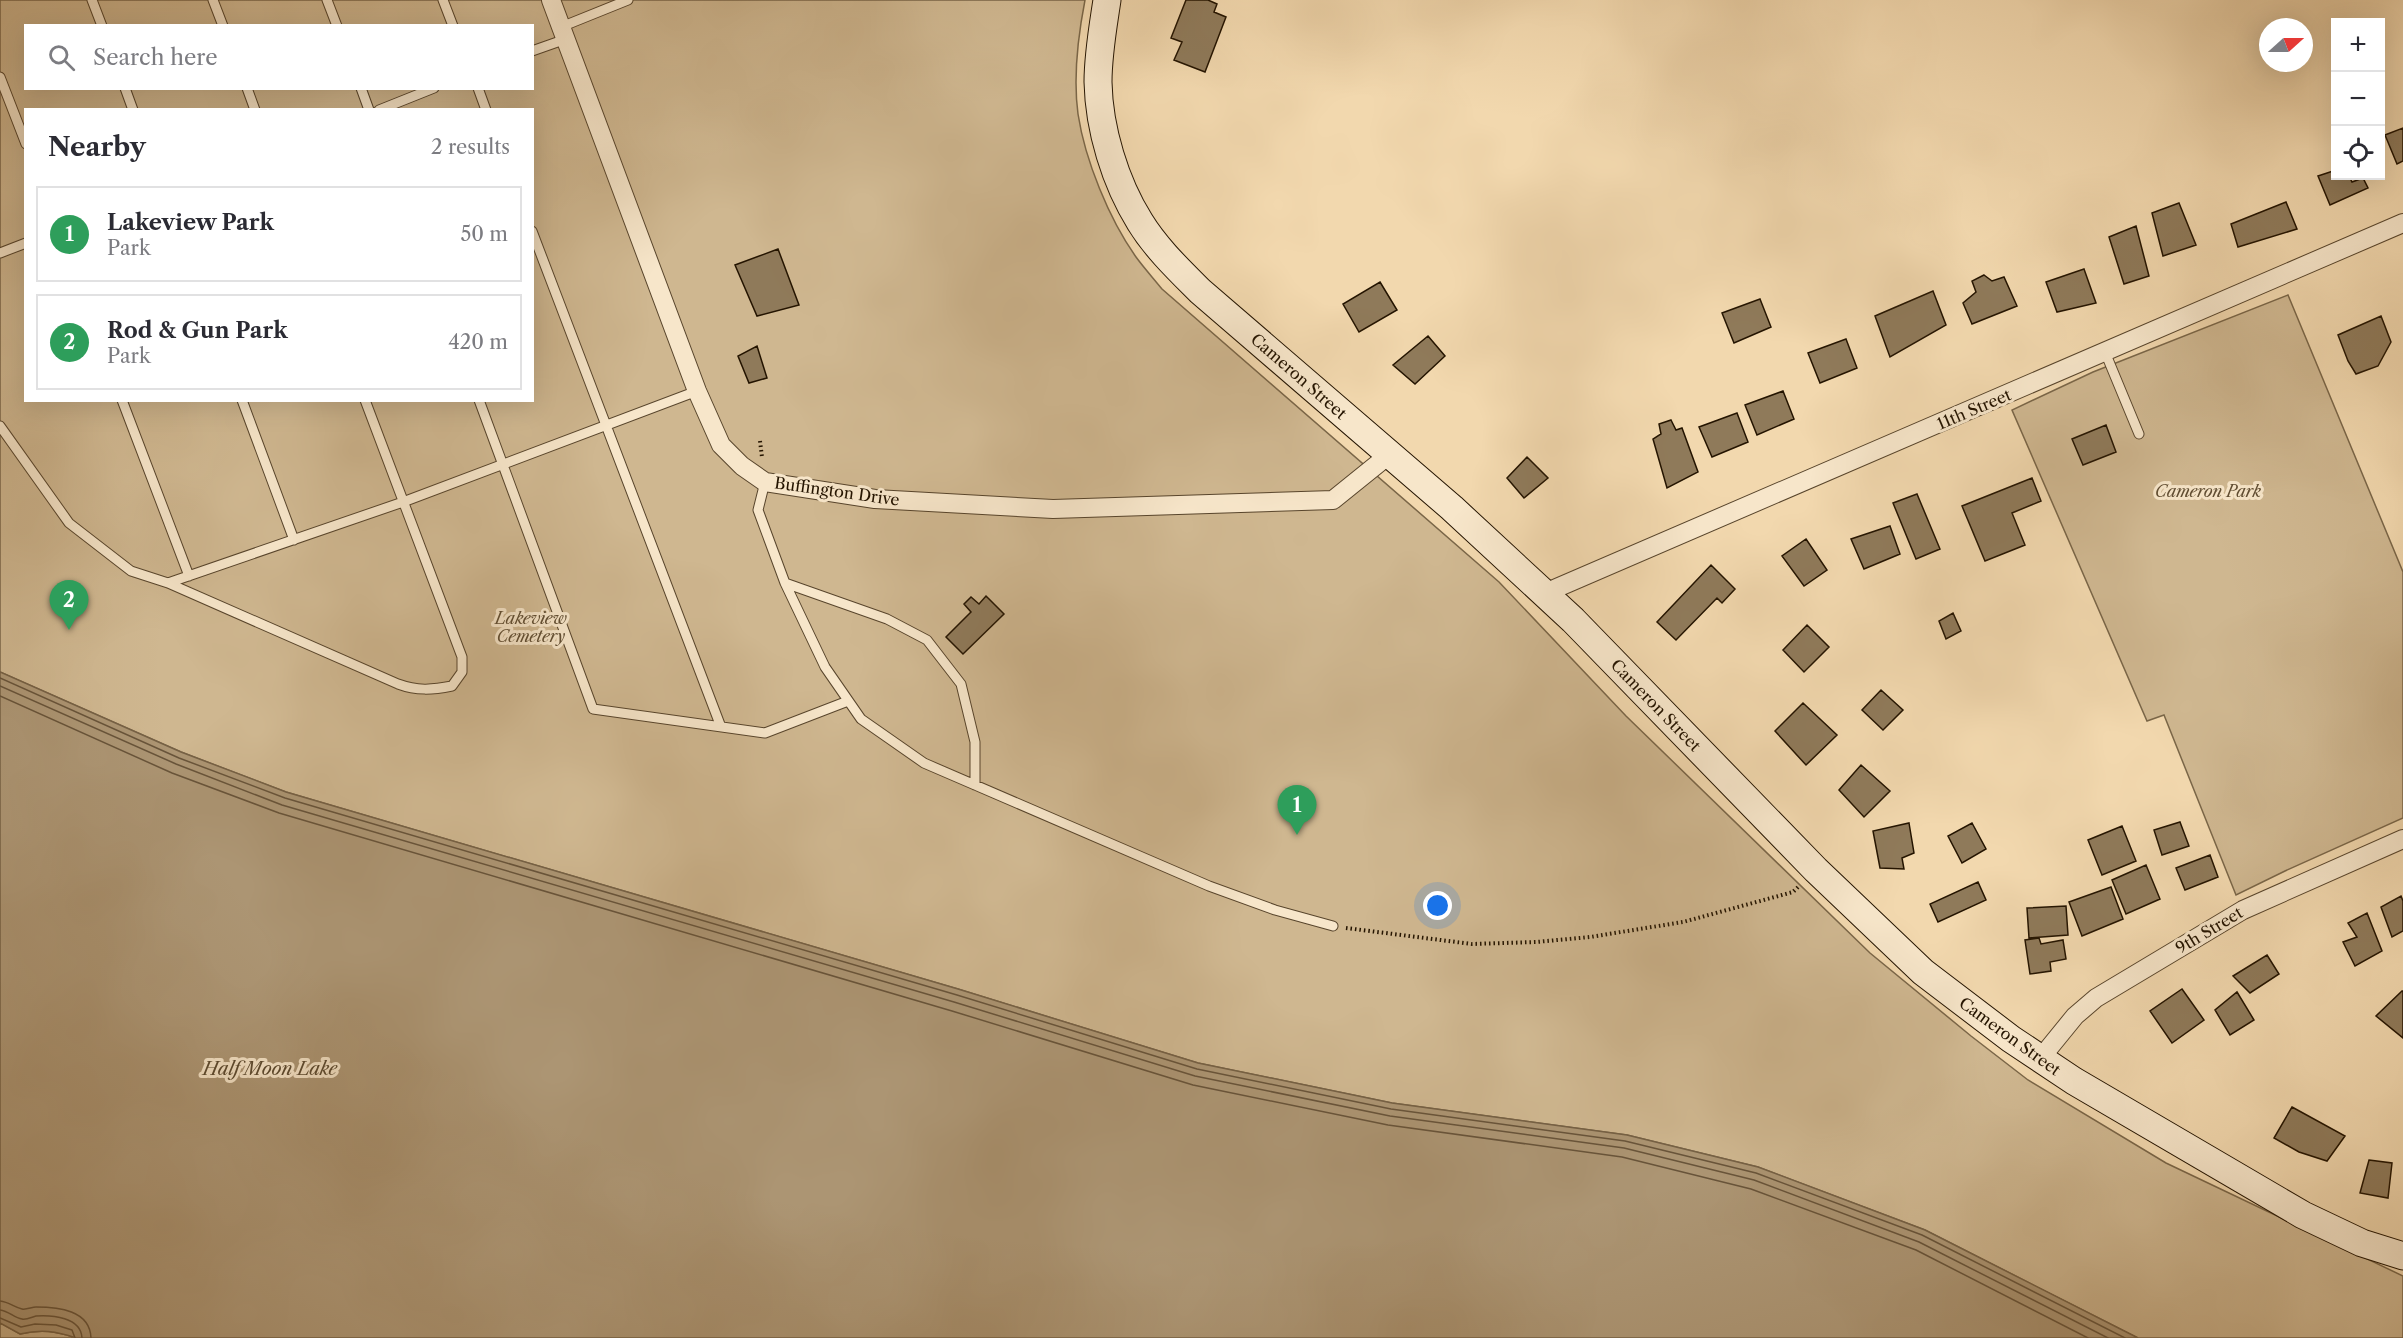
<!DOCTYPE html>
<meta charset="utf-8">
<style>
:root{--surface:#fff;--page:#f2f2f3;--text:#2b2b33;--muted:#7c7c81;--line:#e1e1e2;--accent:#8f2418}
body{margin:0;font-family:"Libre Caslon Text",serif;background:var(--page);color:var(--text)}
.controls{position:absolute;right:18px;top:18px;display:grid;overflow:hidden;border-radius:0px;box-shadow:0 6px 24px #0002}
.controls button{width:54px;height:54px;display:grid;place-items:center;padding:0;border:0;border-bottom:2px solid var(--line);background:var(--surface);color:var(--text);font:30px sans-serif}
.compass{position:absolute;left:2259px;top:18px;width:54px;height:54px;border-radius:50%;background:var(--surface);box-shadow:0 6px 24px #0002;rotate:69deg}
.you{position:absolute;left:1438px;top:906px;width:21px;height:21px;margin:-15px;border:4px solid #fff;border-radius:50%;background:#1a73e8;box-shadow:0 0 0 9px #1a73e833}
.badge{display:grid;place-items:center;width:39px;height:39px;border-radius:50%;background:var(--accent);color:#fff;font-size:20px;font-weight:700}
.pin{position:absolute;translate:-50% -50px;filter:drop-shadow(0 2px 3px #0008)}
.pin::after{content:'';position:absolute;top:32px;width:21px;height:18px;background:inherit;clip-path:polygon(0 0,100% 0,50% 100%)}
.list{margin:0;padding:0;list-style:none}
h2{display:flex;justify-content:space-between;align-items:center;height:78px;margin:0;padding:0 24px;font-size:26px}
h2 small{font-size:20px;font-weight:400;color:var(--muted)}
.list li{display:grid;grid-template-columns:39px 1fr auto;gap:18px;align-items:center;box-sizing:border-box;height:96px;margin:0 12px 12px;padding:0 12px;border:2px solid var(--line);border-radius:0px}
.list b{display:block;font-size:22px;white-space:nowrap}
.list p{margin:0;font-size:20px;white-space:nowrap;color:var(--muted)}
.list em{font-size:20px;font-style:normal;color:var(--muted)}
.icon{flex:none;width:33px;height:33px;fill:none;stroke:currentColor;stroke-width:2;stroke-linecap:round;stroke-linejoin:round}
.map{position:relative;flex:none;width:2403px;height:1338px;overflow:hidden}
.search{position:absolute;background:var(--surface);box-shadow:0 6px 24px #0002;left:24px;top:24px;width:510px;height:66px;display:flex;align-items:center;gap:15px;box-sizing:border-box;padding:0 21px;border-radius:0px;color:var(--muted);font-size:22px}
.panel{position:absolute;background:var(--surface);box-shadow:0 6px 24px #0002;left:24px;top:108px;width:510px;height:294px;border-radius:0px}
.map>svg:first-child{display:block}
.green{fill:#cfb790;stroke:#7a6648;stroke-width:1.5;fill-rule:evenodd}
.water{fill:#ac9573;stroke:#766145;stroke-width:1.5}
.lines{fill:none;stroke-linecap:round;stroke-linejoin:round}
.shore{stroke:#68543a;stroke-width:1.5}
.building{fill:#8f7a5a;stroke:#241400;stroke-width:1.5}
.service-casing{stroke:#58452c;stroke-width:11}
.minor-casing{stroke:#58452c;stroke-width:20}
.secondary-casing{stroke:#241400;stroke-width:29}
.path{stroke:#241400;stroke-width:4;stroke-dasharray:1.5 3;stroke-linecap:butt}
.service{stroke:#f7e6ca;stroke-width:9}
.minor{stroke:#f7e6ca;stroke-width:18}
.secondary{stroke:#f7e6ca;stroke-width:27}
.labels{text-anchor:middle;dominant-baseline:central;stroke-width:6;stroke-linejoin:round;paint-order:stroke}
.street-label{font-size:16px;fill:#241400;stroke:#f7e6ca}
.park-label{font-size:16px;font-style:italic;fill:#604d32;stroke:#f7e6ca}
.water-label{font-size:18px;font-style:italic;fill:#5a482e;stroke:#f7e6ca}
</style>
<div class="map">
<svg width="2403" height="1338" viewBox="0 0 2403 1338">
<rect width="100%" height="100%" fill="#f2d8ae"/>
<filter id="stains"><feTurbulence type="fractalNoise" baseFrequency=".00333" numOctaves="4"/><feColorMatrix values="0 0 0 0 .2 0 0 0 0 .09 0 0 0 0 .02 0 0 0 .5 -.17"/></filter>
<radialGradient id="worn" r=".72"><stop offset=".6" stop-color="#630" stop-opacity="0"/><stop offset="1" stop-color="#630" stop-opacity=".3"/></radialGradient>
<path class="green" d="M 0,0 L 1085,0 C 1078,36 1073,77 1078,114 C 1085,160 1109,219 1136,257 C 1144,268 1154,279 1162,289 L 1499,582 L 1626,716 L 1870,953 L 1971,1036 L 2028,1080 L 2166,1163 L 2403,1276 L 2403,1338 L 2138,1338 L 1925,1230 L 1758,1167 L 1627,1135 L 1392,1103 L 1198,1063 L 958,989 L 286,792 L 181,752 L 0,672 ZM 26,26 L 532,26 L 532,88 L 26,88 ZM 26,110 L 532,110 L 532,400 L 26,400 Z
M 2288,295 L 2403,572 L 2403,818 L 2285,871 L 2236,895 L 2164,715 L 2147,721 L 2012,410 L 2093,372 Z
M 0,1323 L 20,1334 C 41,1329 56,1331 76,1338 L 0,1338 Z"/>
<path class="water" d="M 0,672 L 181,752 L 286,792 L 958,989 L 1198,1063 L 1392,1103 L 1627,1135 L 1758,1167 L 1925,1230 L 2138,1338 L 76,1338 C 56,1331 41,1329 20,1334 L 0,1323 Z"/>
<g class="lines">
<path class="shore" d="M 0,678 L 179,758 L 285,798 L 957,995 L 1197,1069 L 1391,1109 L 1625,1141 L 1756,1173 L 1922,1235 L 2125,1338
M 0,686 L 176,764 L 282,805 L 954,1002 L 1195,1076 L 1390,1116 L 1624,1148 L 1754,1180 L 1919,1242 L 2108,1338
M 0,696 L 172,773 L 279,813 L 952,1011 L 1193,1085 L 1388,1125 L 1622,1157 L 1751,1189 L 1916,1250 L 2088,1338
M 0,1301 C 9,1302 14,1307 22,1309 C 26,1310 32,1307 36,1307 C 58,1307 90,1310 91,1338
M 0,1310 C 9,1311 14,1318 22,1319 C 26,1320 32,1317 36,1316 C 52,1315 81,1317 82,1338
M 0,1318 L 21,1327 L 35,1324 L 56,1325 L 72,1330 L 75,1338"/>
</g>
<path class="building" d="M 1186,0 L 1208,0 L 1217,4 L 1214,12 L 1226,17 L 1205,72 L 1174,60 L 1182,42 L 1171,38 Z
M 2403,128 L 2403,161 L 2397,164 L 2385,135 Z
M 2336,170 L 2336,176 L 2349,176 L 2352,182 L 2363,178 L 2368,188 L 2330,205 L 2318,176 Z
M 2286,202 L 2297,229 L 2238,247 L 2231,224 Z
M 2179,203 L 2196,245 L 2163,256 L 2152,213 Z
M 2136,226 L 2149,276 L 2124,284 L 2109,237 Z
M 778,249 L 799,305 L 757,316 L 735,265 Z
M 2084,269 L 2096,303 L 2057,312 L 2046,282 Z
M 1984,275 L 1992,281 L 2004,277 L 2017,306 L 1972,324 L 1963,303 L 1976,292 L 1972,281 Z
M 1380,282 L 1397,310 L 1359,332 L 1343,304 Z
M 1933,291 L 1946,325 L 1890,357 L 1875,316 Z
M 1760,299 L 1771,327 L 1734,343 L 1722,313 Z
M 2381,316 L 2391,342 L 2378,366 L 2356,374 L 2348,361 L 2338,335 Z
M 1428,336 L 1445,356 L 1415,384 L 1393,365 Z
M 1846,339 L 1857,368 L 1820,383 L 1808,353 Z
M 757,346 L 767,378 L 749,383 L 738,356 Z
M 1783,391 L 1794,419 L 1757,435 L 1745,405 Z
M 1737,413 L 1748,442 L 1712,457 L 1699,427 Z
M 1671,420 L 1676,430 L 1682,428 L 1698,472 L 1667,488 L 1653,439 L 1661,434 L 1659,424 Z
M 2106,425 L 2116,452 L 2083,465 L 2072,439 Z
M 1527,457 L 1548,478 L 1524,498 L 1507,478 Z
M 2032,478 L 2041,501 L 2012,513 L 2025,545 L 1985,561 L 1962,506 Z
M 1917,494 L 1940,549 L 1916,559 L 1893,503 Z
M 1890,526 L 1900,554 L 1864,569 L 1851,539 Z
M 1806,539 L 1827,570 L 1804,586 L 1782,556 Z
M 1711,565 L 1735,589 L 1722,603 L 1717,598 L 1676,640 L 1657,622 Z
M 986,596 L 1004,614 L 963,654 L 946,637 L 971,612 L 964,604 L 971,597 L 979,604 Z
M 1953,613 L 1961,631 L 1946,639 L 1939,621 Z
M 1807,625 L 1829,647 L 1804,672 L 1783,650 Z
M 1881,690 L 1903,710 L 1883,730 L 1862,710 Z
M 1803,703 L 1837,735 L 1806,765 L 1775,731 Z
M 1861,765 L 1890,791 L 1864,817 L 1839,790 Z
M 2180,822 L 2189,846 L 2162,855 L 2154,830 Z
M 1909,823 L 1914,853 L 1902,858 L 1904,869 L 1880,868 L 1873,831 Z
M 1972,823 L 1986,849 L 1962,863 L 1948,836 Z
M 2122,826 L 2136,861 L 2102,875 L 2088,840 Z
M 2210,855 L 2218,877 L 2185,890 L 2176,868 Z
M 2146,865 L 2160,899 L 2126,914 L 2112,880 Z
M 1978,882 L 1986,900 L 1938,922 L 1930,904 Z
M 2111,887 L 2123,919 L 2082,936 L 2069,902 Z
M 2401,896 L 2403,901 L 2403,931 L 2392,937 L 2381,907 Z
M 2066,906 L 2068,935 L 2029,938 L 2027,908 Z
M 2367,913 L 2382,951 L 2355,966 L 2343,942 L 2357,937 L 2348,923 Z
M 2039,938 L 2041,944 L 2063,940 L 2066,959 L 2050,962 L 2051,971 L 2030,974 L 2025,940 Z
M 2267,955 L 2279,974 L 2250,993 L 2233,976 Z
M 2182,989 L 2204,1020 L 2172,1043 L 2150,1011 Z
M 2402,991 L 2403,991 L 2403,1038 L 2376,1016 Z
M 2237,992 L 2254,1020 L 2230,1035 L 2215,1010 Z
M 2292,1107 L 2345,1136 L 2327,1161 L 2299,1152 L 2274,1138 Z
M 2369,1160 L 2392,1163 L 2388,1198 L 2360,1193 Z"/>
<g class="lines">
<g class="service-casing">
<path id="service" d="M 92,0 L 102,26
M 213,0 L 223,26
M 327,0 L 337,26
M 443,0 L 453,26
M 561,27 L 628,0
M 532,51 L 566,39
M 0,77 L 26,144
M 125,88 L 133,110
M 247,88 L 255,110
M 361,88 L 369,110
M 478,88 L 486,110
M 379,110 L 434,88
M 532,231 L 721,727
M 0,253 L 26,243
M 2105,352 L 2139,434
M 122,400 L 189,576
M 242,400 L 294,540
M 479,400 L 593,709 L 765,733 L 848,701
M 0,426 L 69,523 L 131,571 L 168,583 L 398,684 C 417,691 432,690 452,686 L 462,672 L 462,657 L 365,400
M 765,482 L 758,510 L 785,583 L 825,667 L 861,719 L 924,763 L 1209,886 L 1275,910 L 1333,926
M 168,583 L 403,502 L 697,391
M 785,583 L 887,619 L 927,640 L 961,684 L 975,742 L 975,785"/>
</g>
<g class="minor-casing">
<path id="minor" d="M 551,0 L 697,391 L 721,445 L 742,466 L 765,482 L 875,499 L 1053,509 L 1333,500 L 1390,454
M 1545,593 L 2403,223
M 2040,1059 L 2075,1016 L 2096,998 L 2243,910 L 2403,839"/>
</g>
<g class="secondary-casing">
<path id="secondary" d="M 1107,0 C 1103,27 1098,54 1098,82 C 1099,129 1115,182 1140,222 C 1156,248 1178,269 1200,291 L 1452,508 L 1573,620 L 1816,870 L 1923,972 L 2011,1039 L 2074,1081 L 2303,1215 L 2362,1243 L 2403,1256"/>
</g>
<path class="path" d="M 760,441 L 762,457
M 1346,928 L 1472,944 L 1536,942 L 1590,937 L 1683,922 L 1793,892 L 1800,885"/>
<use href="#service" class="service"/>
<use href="#minor" class="minor"/>
<use href="#secondary" class="secondary"/>
</g>
<g class="labels">
<g class="street-label">
<text transform="translate(1299 376) rotate(41)">Cameron Street</text>
<text transform="translate(1974 409) rotate(-23)">11th Street</text>
<text transform="translate(837 491) rotate(8)">Buffington Drive</text>
<text transform="translate(1656 705) rotate(46)">Cameron Street</text>
<text transform="translate(2209 930) rotate(-31)">9th Street</text>
<text transform="translate(2010 1036) rotate(36)">Cameron Street</text>
</g>
<g class="park-label">
<text x="2208" y="491">Cameron Park</text>
<text x="531" y="618">Lakeview<tspan x="531" dy="18">Cemetery</tspan></text>
</g>
<g class="water-label">
<text x="270" y="1069">Half Moon Lake</text>
</g>
</g>
<rect width="100%" height="100%" filter="url(#stains)"/>
<rect width="100%" height="100%" fill="url(#worn)"/>
</svg>
<div class="controls">
<button>+</button>
<button>−</button>
<button><svg class="icon" aria-label="locate" viewBox="0 0 24 24"><circle cx="12" cy="12" r="6"/><path d="M12 2v4M12 18v4M2 12h4M18 12h4"/></svg></button>
</div>
<svg class="compass" viewBox="-18 -18 36 36"><path d="M0-13l5 13h-10z" fill="#e53935"/><path d="M0 13l5-13h-10z" fill="#7c7c81"/></svg>
<div class="you"></div>
<div class="pin badge" style="left:1297px;top:835px;background:#2e9e5b">1</div>
<div class="pin badge" style="left:69px;top:630px;background:#2e9e5b">2</div>
<div class="search"><svg class="icon" aria-label="search" viewBox="0 0 24 24"><circle cx="10" cy="10" r="6"/><path d="M15 15l6 6"/></svg>Search here</div>
<section class="panel">
<h2>Nearby<small>2 results</small></h2>
<ul class="list">
<li><span class="badge" style="background:#2e9e5b">1</span><div><b>Lakeview Park</b><p>Park</p></div><em>50 m</em></li>
<li><span class="badge" style="background:#2e9e5b">2</span><div><b>Rod &amp; Gun Park</b><p>Park</p></div><em>420 m</em></li>
</ul>
</section>
</div>
